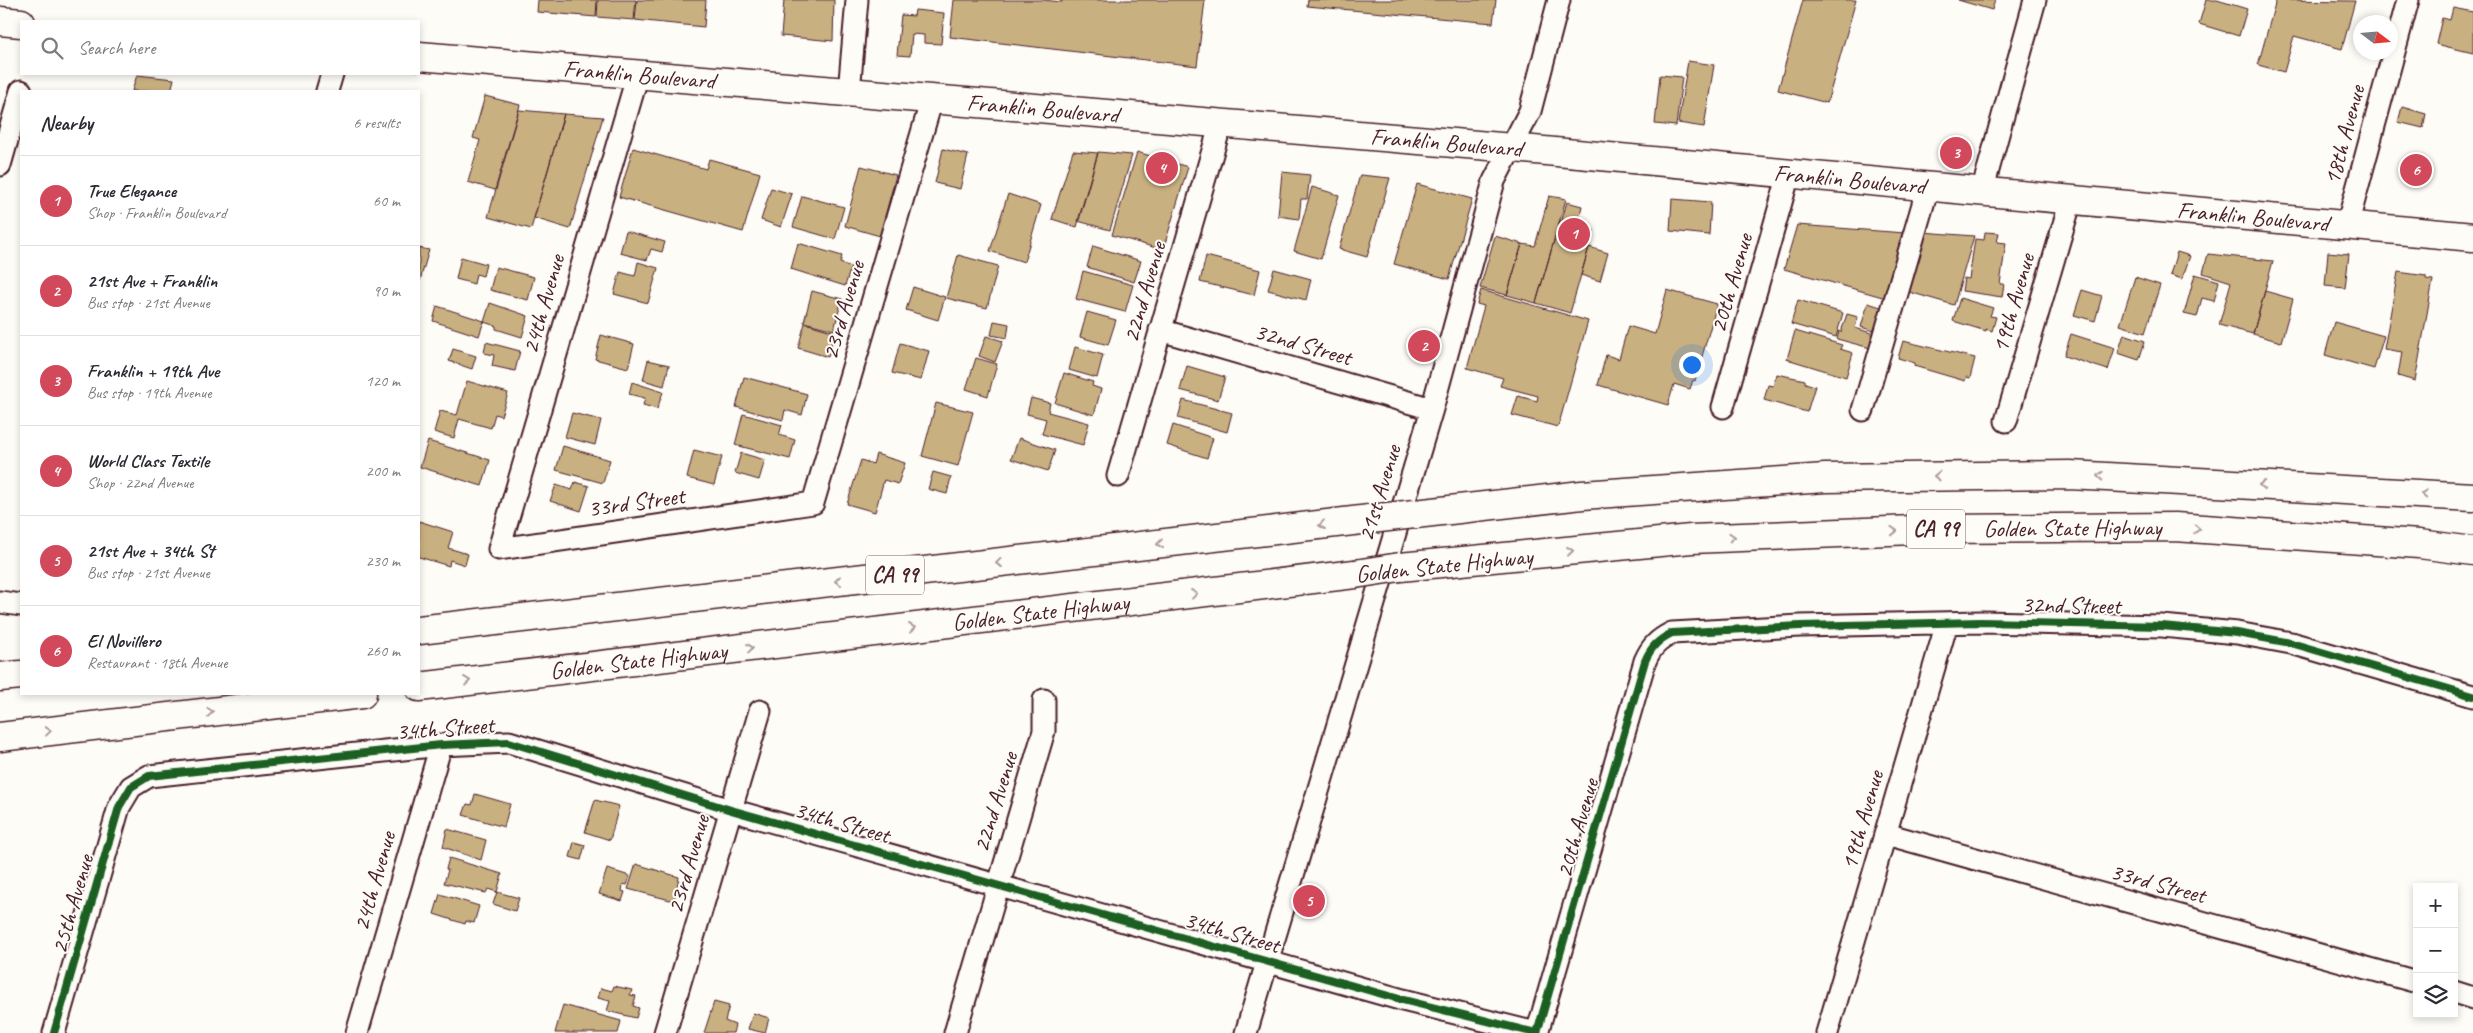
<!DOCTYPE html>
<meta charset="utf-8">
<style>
:root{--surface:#fff;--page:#f2f2f3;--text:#2b2b33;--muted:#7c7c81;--line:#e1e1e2;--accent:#d1495b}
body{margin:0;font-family:Caveat,sans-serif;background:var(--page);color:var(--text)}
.controls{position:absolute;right:15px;bottom:15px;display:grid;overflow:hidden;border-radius:0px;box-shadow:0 2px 8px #0003}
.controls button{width:45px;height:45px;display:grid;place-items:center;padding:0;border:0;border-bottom:1px solid var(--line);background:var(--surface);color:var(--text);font:25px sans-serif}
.compass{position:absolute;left:2353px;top:15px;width:45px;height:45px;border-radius:50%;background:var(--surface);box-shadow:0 2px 8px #0003;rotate:106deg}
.you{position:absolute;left:1691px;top:364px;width:18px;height:18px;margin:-12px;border:4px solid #fff;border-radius:50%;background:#1a73e8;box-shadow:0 0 0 8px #1a73e833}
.badge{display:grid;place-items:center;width:32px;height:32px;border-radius:50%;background:var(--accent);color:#fff;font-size:16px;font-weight:700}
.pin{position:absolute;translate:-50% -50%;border:2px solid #fff;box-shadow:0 1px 5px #0006}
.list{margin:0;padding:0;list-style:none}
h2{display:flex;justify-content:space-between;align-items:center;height:65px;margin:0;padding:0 20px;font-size:21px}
h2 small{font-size:16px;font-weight:400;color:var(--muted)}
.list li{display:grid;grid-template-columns:32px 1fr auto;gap:15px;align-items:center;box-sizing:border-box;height:90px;padding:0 20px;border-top:1px solid var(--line)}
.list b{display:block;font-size:19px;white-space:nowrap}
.list p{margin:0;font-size:16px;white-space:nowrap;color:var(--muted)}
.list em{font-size:16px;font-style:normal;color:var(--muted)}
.icon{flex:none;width:28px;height:28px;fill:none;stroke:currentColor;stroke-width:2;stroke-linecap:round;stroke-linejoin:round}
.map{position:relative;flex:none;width:2473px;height:1033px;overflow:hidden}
.search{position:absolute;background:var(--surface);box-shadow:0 2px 8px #0003;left:20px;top:20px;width:400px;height:55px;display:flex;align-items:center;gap:12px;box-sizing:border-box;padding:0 18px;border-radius:0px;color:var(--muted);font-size:19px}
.panel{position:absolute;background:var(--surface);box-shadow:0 2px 8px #0003;left:20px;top:90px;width:400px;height:605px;border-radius:0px}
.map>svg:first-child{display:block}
.building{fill:#c9b080;stroke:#4a1f2b}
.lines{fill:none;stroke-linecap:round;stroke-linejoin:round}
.minor-casing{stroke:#4a1f2b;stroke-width:25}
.secondary-casing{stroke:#4a1f2b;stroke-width:31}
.motorway-casing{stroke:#4a1f2b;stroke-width:31}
.minor{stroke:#fdfcf7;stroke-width:21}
.secondary{stroke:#fdfcf7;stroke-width:28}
.motorway{stroke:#fdfcf7;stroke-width:28}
.motorway-bridge-casing{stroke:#4a1f2b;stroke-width:31;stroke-linecap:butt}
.motorway-bridge{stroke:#fdfcf7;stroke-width:28}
.cycleway-casing{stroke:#fdfcf7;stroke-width:11}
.cycleway{stroke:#1b5e20;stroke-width:8}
.oneway{stroke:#ac999b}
.labels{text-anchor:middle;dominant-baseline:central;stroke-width:4;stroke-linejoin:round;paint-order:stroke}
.shield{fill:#fdfcf7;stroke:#806168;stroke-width:1}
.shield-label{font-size:22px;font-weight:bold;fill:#4a1f2b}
.street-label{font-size:24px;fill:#4a1f2b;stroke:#fdfcf7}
</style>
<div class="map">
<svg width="2473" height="1033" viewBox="0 0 2473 1033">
<rect width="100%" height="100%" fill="#fdfcf7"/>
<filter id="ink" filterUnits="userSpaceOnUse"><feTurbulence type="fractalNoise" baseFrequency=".02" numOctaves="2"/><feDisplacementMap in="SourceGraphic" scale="10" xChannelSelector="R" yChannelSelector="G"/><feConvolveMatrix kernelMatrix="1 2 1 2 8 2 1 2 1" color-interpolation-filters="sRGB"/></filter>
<g filter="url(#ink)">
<path class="building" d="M 538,0 L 597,0 L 596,17 L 537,12 Z
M 598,0 L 636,0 L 634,20 L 597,17 Z
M 637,0 L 706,0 L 704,27 L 635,20 Z
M 784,0 L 834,0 L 833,41 L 781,36 Z
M 954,0 L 1043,0 L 1062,2 L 1062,0 L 1205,0 L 1197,66 L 950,37 Z
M 1308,0 L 1496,0 L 1493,23 L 1307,6 Z
M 1803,0 L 1856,0 L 1827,103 L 1778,90 Z
M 1958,0 L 1995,0 L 1992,10 Z
M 2206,0 L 2217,0 L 2247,9 L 2239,36 L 2199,24 Z
M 2276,0 L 2355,1 L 2342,49 L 2294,36 L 2284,72 L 2258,65 Z
M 2453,8 L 2473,12 L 2473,53 L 2436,44 L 2442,18 L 2450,20 Z
M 915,10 L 944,13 L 941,44 L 924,43 L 924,35 L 912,34 L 910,56 L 897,55 L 901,15 L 914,16 Z
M 1688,61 L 1714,65 L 1704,127 L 1678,123 Z
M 137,75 L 174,79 L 171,91 L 132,91 Z
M 1660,75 L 1682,77 L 1676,126 L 1655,124 Z
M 485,96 L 520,105 L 495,190 L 468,182 L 480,140 L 473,138 Z
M 2402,107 L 2426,114 L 2423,128 L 2398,122 Z
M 519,110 L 564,114 L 531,229 L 488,217 Z
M 564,114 L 603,117 L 570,229 L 534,218 Z
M 633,148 L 706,169 L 709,159 L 760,173 L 743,232 L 619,197 Z
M 943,149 L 968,155 L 960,189 L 935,183 Z
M 1073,151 L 1098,153 L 1077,227 L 1052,219 Z
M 1098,152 L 1132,155 L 1110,230 L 1078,221 Z
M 1137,152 L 1188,167 L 1163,250 L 1112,235 Z
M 861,166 L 896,175 L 880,236 L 845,226 Z
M 1282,172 L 1310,175 L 1307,199 L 1301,199 L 1299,219 L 1278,216 Z
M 1360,175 L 1390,178 L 1367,257 L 1339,249 Z
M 1417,184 L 1472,199 L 1449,279 L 1394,264 Z
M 1312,187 L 1339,195 L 1321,259 L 1294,251 Z
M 771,188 L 792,194 L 781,227 L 761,220 Z
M 1008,194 L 1041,205 L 1024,262 L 990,251 Z
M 802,196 L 844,207 L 835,239 L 793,227 Z
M 1549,196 L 1566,199 L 1536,303 L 1507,295 L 1522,244 L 1535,246 Z
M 1672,199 L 1711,202 L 1709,235 L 1670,231 Z
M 1567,202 L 1582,206 L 1578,223 L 1562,219 Z
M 1560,220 L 1594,230 L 1570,313 L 1536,303 Z
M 1797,225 L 1905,233 L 1886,298 L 1784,269 Z
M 626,231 L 665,242 L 662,252 L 651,249 L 647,260 L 620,253 Z
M 1922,232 L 1974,236 L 1954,305 L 1906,291 Z
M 1985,232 L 1999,233 L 1997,242 L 2006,243 L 2000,284 L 2004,284 L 2002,297 L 1962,291 L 1964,278 L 1969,279 L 1975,239 L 1984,240 Z
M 1495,236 L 1522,244 L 1507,295 L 1480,288 Z
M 798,243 L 842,256 L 840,263 L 851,267 L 845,286 L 791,269 Z
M 1093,246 L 1141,261 L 1134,282 L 1087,267 Z
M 1589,247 L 1608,253 L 1600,281 L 1581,275 Z
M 419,248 L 429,250 L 419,284 Z
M 2177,252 L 2190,256 L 2182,279 L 2170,275 Z
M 2328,252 L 2349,254 L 2345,288 L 2325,286 Z
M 2208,254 L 2273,261 L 2253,334 L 2219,325 L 2231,282 L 2203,273 Z
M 958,255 L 998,266 L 987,308 L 946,298 Z
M 1206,256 L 1260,270 L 1254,295 L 1200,282 Z
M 461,257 L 486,264 L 483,276 L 476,274 L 474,284 L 456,279 Z
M 638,262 L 658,268 L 648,303 L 614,294 L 620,272 L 635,276 Z
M 496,267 L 534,277 L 528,300 L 490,290 Z
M 1274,269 L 1311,279 L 1306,300 L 1268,290 Z
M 1083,271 L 1133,285 L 1125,312 L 1076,299 Z
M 2398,272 L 2426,276 L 2426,279 L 2433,280 L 2415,381 L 2398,376 L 2402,352 L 2384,349 Z
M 2195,274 L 2219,281 L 2214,301 L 2202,298 L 2197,317 L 2184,314 Z
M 2135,277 L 2160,285 L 2145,333 L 2120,325 Z
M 913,287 L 945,297 L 938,320 L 906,310 Z
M 1481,290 L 1588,321 L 1558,427 L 1512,415 L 1518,396 L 1537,401 L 1538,396 L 1500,386 L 1503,378 L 1467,368 L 1484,306 L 1477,304 Z
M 1667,290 L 1717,304 L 1695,381 L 1693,380 L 1690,389 L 1674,384 L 1668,405 L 1598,385 L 1606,355 L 1619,359 L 1628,326 L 1655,334 Z
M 2082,290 L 2102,296 L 2095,321 L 2074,315 Z
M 812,291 L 842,299 L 834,330 L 804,322 Z
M 2265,291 L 2293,299 L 2281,342 L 2253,334 Z
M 1960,298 L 1993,308 L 1990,316 L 1996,317 L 1992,331 L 1986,329 L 1986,331 L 1953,321 Z
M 1798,300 L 1843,313 L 1836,337 L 1791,324 Z
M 490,303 L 528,316 L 522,337 L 496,329 L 496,326 L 484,322 Z
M 1868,303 L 1887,309 L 1880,333 L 1861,327 Z
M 437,306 L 484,321 L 479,336 L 433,321 Z
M 1087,312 L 1116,320 L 1108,345 L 1080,337 Z
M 1847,314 L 1858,317 L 1855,328 L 1878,335 L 1874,349 L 1837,339 L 1839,331 L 1841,332 Z
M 994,321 L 1009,324 L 1007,338 L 991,335 Z
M 2334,322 L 2384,336 L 2374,369 L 2325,355 Z
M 805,323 L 835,332 L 828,357 L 798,348 Z
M 1795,331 L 1842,345 L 1840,349 L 1853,353 L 1846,377 L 1787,359 Z
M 2071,334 L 2115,348 L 2108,370 L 2064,356 Z
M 2124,334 L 2145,341 L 2139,360 L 2118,353 Z
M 601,335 L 634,344 L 628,368 L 595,359 Z
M 986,336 L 1003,341 L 995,362 L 979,356 Z
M 1903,341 L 1975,358 L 1970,378 L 1966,377 L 1965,381 L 1914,366 L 1915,363 L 1898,358 Z
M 486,342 L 520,351 L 515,371 L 492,366 L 494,355 L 484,353 Z
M 900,343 L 929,351 L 921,380 L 892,373 Z
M 1075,347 L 1103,355 L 1097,378 L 1069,370 Z
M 453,349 L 476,356 L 472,369 L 449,361 Z
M 976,358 L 997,364 L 988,396 L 966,389 Z
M 648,360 L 669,365 L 664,386 L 643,380 Z
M 1187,366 L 1225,377 L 1218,400 L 1180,390 Z
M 1064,373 L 1093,382 L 1092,386 L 1101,389 L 1094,415 L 1055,403 Z
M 1777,374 L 1805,380 L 1805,383 L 1815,386 L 1807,412 L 1764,400 L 1768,385 L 1773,386 Z
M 744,377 L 807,394 L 802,415 L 785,410 L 783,420 L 736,407 Z
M 467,381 L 508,393 L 501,416 L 495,414 L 491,428 L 459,419 L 454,438 L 434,432 L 440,411 L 457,415 Z
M 632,382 L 663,392 L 657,409 L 643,405 L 645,398 L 629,394 Z
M 1031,398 L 1050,403 L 1048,412 L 1089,423 L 1083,445 L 1042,434 L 1046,419 L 1027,414 Z
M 1183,400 L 1232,413 L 1227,432 L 1178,418 Z
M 936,403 L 973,412 L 958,466 L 922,456 Z
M 572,413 L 601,420 L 595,445 L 565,437 Z
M 743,414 L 782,425 L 779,435 L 795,440 L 790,459 L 735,445 Z
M 1173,425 L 1213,438 L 1207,458 L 1167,445 Z
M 1019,438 L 1055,450 L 1048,471 L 1011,459 Z
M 428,441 L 490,460 L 482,486 L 420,467 Z
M 563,446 L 610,460 L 603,483 L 556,470 Z
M 694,450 L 722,457 L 714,485 L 687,478 Z
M 741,453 L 765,460 L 759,480 L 735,473 Z
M 876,454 L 905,463 L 898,484 L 884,480 L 875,512 L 847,504 L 861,460 L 873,464 Z
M 933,472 L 951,477 L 947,494 L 928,489 Z
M 575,482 L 589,486 L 581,511 L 550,501 L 556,485 L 572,490 Z
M 419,521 L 453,532 L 448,548 L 468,554 L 465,565 L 450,560 L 449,566 L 419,557 Z
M 475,794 L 510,804 L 504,827 L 463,815 L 467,804 L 472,805 Z
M 595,800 L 619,806 L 610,840 L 585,832 Z
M 447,829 L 486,840 L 481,860 L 443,847 Z
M 574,842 L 585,845 L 581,860 L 570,857 Z
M 449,858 L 502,874 L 497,892 L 488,889 L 486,893 L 444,883 L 448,870 L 446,869 Z
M 636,864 L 679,877 L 674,901 L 628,889 Z
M 607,869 L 630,876 L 627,885 L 623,884 L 622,891 L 625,892 L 622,901 L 599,894 Z
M 497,892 L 519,898 L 515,911 L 493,904 Z
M 440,894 L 479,906 L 474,923 L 466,921 L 465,924 L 434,914 Z
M 614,986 L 632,990 L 630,995 L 636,996 L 633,1006 L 639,1008 L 636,1018 L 607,1011 L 610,1001 L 598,998 L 601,988 L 612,991 Z
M 714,1002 L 729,1006 L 725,1021 L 735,1025 L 733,1033 L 704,1033 Z
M 563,1005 L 621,1021 L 618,1033 L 555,1033 Z
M 753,1013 L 769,1018 L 765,1033 L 748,1029 Z"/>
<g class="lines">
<g class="minor-casing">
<path id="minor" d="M 638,74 L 499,549 L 813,503 L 932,99
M 327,91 L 332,74
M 849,92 L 857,0
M 0,165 L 21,91
M 1982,192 L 2035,0
M 2347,226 L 2408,0
M 1160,330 L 1432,409
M 1723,407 L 1789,174
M 1863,410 L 1928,187
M 2006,421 L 2071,200
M 1118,476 L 1221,123
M 0,602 L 21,605
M 1886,834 L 2417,982
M 2454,992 L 2473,998
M 54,1033 L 119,807 L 131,787 L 149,776 L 441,745 L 509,742 L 731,810 L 1403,1000 L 1536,1033
M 357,1033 L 441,745
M 665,1033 L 760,711
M 955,1033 L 1044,731 L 1044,700
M 1246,1033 L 1432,409 L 1494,181 L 1530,111 L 1559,0
M 1537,1033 L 1645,661 C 1651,647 1658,640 1672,633 L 1800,626 L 1981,622 L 2162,626 L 2237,633 L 2291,643 L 2473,696
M 1827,1033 L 1947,623"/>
</g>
<g class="secondary-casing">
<g id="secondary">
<path d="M 0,21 L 21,23"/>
<path id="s1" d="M 419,56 L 1513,148 L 2473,237"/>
</g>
</g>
<g class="motorway-casing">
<g id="motorway">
<path d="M 1415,514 L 1582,495 L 1825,478 L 2070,475 L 2473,497"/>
<path id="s2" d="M 1400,567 L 1691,539 L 1938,529 L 2175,527 L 2419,544 L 2473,551"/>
<path d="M 419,630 L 1370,519"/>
<path d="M 0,677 L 21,675"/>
<path id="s3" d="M 419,687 L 1355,574"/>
<path d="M 0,737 L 362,694"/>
</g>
</g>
<use href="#minor" class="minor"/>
<use href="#secondary" class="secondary"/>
<use href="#motorway" class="motorway"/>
<g class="motorway-bridge-casing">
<path id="motorway-bridge" d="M 1370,519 L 1415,514
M 1355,574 L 1400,567"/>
</g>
<use href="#motorway-bridge" class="motorway-bridge"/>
<g class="cycleway-casing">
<path id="cycleway" d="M 54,1033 L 119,807 L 131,787 L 149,776 L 441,745 L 509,742 L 731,810 L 1403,1000 L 1536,1033
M 1537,1033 L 1645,661 C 1651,647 1658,640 1672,633 L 1800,626 L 1981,622 L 2162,626 L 2237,633 L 2291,643 L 2473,696"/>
</g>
<use href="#cycleway" class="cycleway"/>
</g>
<defs><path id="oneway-chevron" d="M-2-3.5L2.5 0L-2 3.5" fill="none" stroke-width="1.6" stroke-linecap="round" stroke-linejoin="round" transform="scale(1.25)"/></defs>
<g class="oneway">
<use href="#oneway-chevron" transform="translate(1937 476) rotate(179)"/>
<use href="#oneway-chevron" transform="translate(2100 476) rotate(-177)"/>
<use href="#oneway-chevron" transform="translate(2262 485) rotate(-177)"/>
<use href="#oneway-chevron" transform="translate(2424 494) rotate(-177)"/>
<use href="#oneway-chevron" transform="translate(1322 525) rotate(173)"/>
<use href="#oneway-chevron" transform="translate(2197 529) rotate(4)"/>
<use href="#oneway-chevron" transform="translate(1894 531) rotate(-2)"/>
<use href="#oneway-chevron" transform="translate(1732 537) rotate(-2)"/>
<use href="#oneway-chevron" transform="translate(1160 544) rotate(173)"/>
<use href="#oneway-chevron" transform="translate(1570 551) rotate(-6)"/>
<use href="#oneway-chevron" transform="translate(999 563) rotate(173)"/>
<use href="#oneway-chevron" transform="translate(838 581) rotate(173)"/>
<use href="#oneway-chevron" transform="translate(1194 594) rotate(-7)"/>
<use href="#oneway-chevron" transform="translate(912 628) rotate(-7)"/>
<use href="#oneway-chevron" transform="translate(750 648) rotate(-7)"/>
<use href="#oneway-chevron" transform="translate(467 681) rotate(-7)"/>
<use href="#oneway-chevron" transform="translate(210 712) rotate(-7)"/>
<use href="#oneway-chevron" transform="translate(48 731) rotate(-7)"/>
</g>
</g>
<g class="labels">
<g class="shield">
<rect x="1907" y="509.5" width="58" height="39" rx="4"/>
<rect x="866" y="555.5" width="58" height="39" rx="4"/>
</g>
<g class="shield-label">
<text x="1936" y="529">CA 99</text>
<text x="895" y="575">CA 99</text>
</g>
<g class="street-label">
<text stroke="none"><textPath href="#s1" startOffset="221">Franklin Boulevard</textPath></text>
<text stroke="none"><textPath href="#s1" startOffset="626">Franklin Boulevard</textPath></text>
<text transform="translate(2344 135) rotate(-75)">18th Avenue</text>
<text stroke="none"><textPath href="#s1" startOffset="1031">Franklin Boulevard</textPath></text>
<text stroke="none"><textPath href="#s1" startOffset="1436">Franklin Boulevard</textPath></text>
<text stroke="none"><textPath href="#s1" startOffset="1841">Franklin Boulevard</textPath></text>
<text transform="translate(1731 283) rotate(-74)">20th Avenue</text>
<text transform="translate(1144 292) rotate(-74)">22nd Avenue</text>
<text transform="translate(2013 303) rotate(-74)">19th Avenue</text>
<text transform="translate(543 304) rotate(-74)">24th Avenue</text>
<text transform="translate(843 310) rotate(-74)">23rd Avenue</text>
<text transform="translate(1303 344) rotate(16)">32nd Street</text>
<text transform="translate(1379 493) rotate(-73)">21st Avenue</text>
<text transform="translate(636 502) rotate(-8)">33rd Street</text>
<text stroke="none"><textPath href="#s2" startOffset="674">Golden State Highway</textPath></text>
<text transform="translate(1444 565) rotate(-6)">Golden State Highway</text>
<text transform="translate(2071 605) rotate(1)">32nd Street</text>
<text stroke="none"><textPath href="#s3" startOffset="626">Golden State Highway</textPath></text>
<text stroke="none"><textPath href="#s3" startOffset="221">Golden State Highway</textPath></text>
<text transform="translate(445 728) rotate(-4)">34th Street</text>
<text transform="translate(995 802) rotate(-73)">22nd Avenue</text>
<text transform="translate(1862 820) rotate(-74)">19th Avenue</text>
<text transform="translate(842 822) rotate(16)">34th Street</text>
<text transform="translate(1577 828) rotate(-74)">20th Avenue</text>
<text transform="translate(688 864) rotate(-74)">23rd Avenue</text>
<text transform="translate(374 881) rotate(-74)">24th Avenue</text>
<text transform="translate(2158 883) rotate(15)">33rd Street</text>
<text transform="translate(72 904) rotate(-74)">25th Avenue</text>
<text transform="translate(1232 932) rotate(16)">34th Street</text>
</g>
</g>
</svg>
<div class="controls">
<button>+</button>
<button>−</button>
<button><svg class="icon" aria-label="layers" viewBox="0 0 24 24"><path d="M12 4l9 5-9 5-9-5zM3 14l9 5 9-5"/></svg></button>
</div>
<svg class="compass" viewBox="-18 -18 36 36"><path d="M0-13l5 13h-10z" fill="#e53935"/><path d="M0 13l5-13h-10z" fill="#7c7c81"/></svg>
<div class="you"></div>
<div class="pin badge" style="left:1574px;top:234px">1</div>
<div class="pin badge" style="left:1424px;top:346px">2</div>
<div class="pin badge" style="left:1956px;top:153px">3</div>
<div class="pin badge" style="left:1162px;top:168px">4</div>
<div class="pin badge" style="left:1309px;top:901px">5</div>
<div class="pin badge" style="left:2416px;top:170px">6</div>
<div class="search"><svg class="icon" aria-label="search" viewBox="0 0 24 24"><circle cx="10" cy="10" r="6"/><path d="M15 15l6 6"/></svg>Search here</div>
<section class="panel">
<h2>Nearby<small>6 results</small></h2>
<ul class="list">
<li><span class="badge">1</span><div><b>True Elegance</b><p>Shop · Franklin Boulevard</p></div><em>60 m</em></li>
<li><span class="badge">2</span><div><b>21st Ave + Franklin</b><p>Bus stop · 21st Avenue</p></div><em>90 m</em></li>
<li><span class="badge">3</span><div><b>Franklin + 19th Ave</b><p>Bus stop · 19th Avenue</p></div><em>120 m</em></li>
<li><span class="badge">4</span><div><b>World Class Textile</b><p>Shop · 22nd Avenue</p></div><em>200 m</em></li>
<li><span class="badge">5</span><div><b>21st Ave + 34th St</b><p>Bus stop · 21st Avenue</p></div><em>230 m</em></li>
<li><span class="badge">6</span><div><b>El Novillero</b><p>Restaurant · 18th Avenue</p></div><em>260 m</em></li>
</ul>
</section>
</div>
